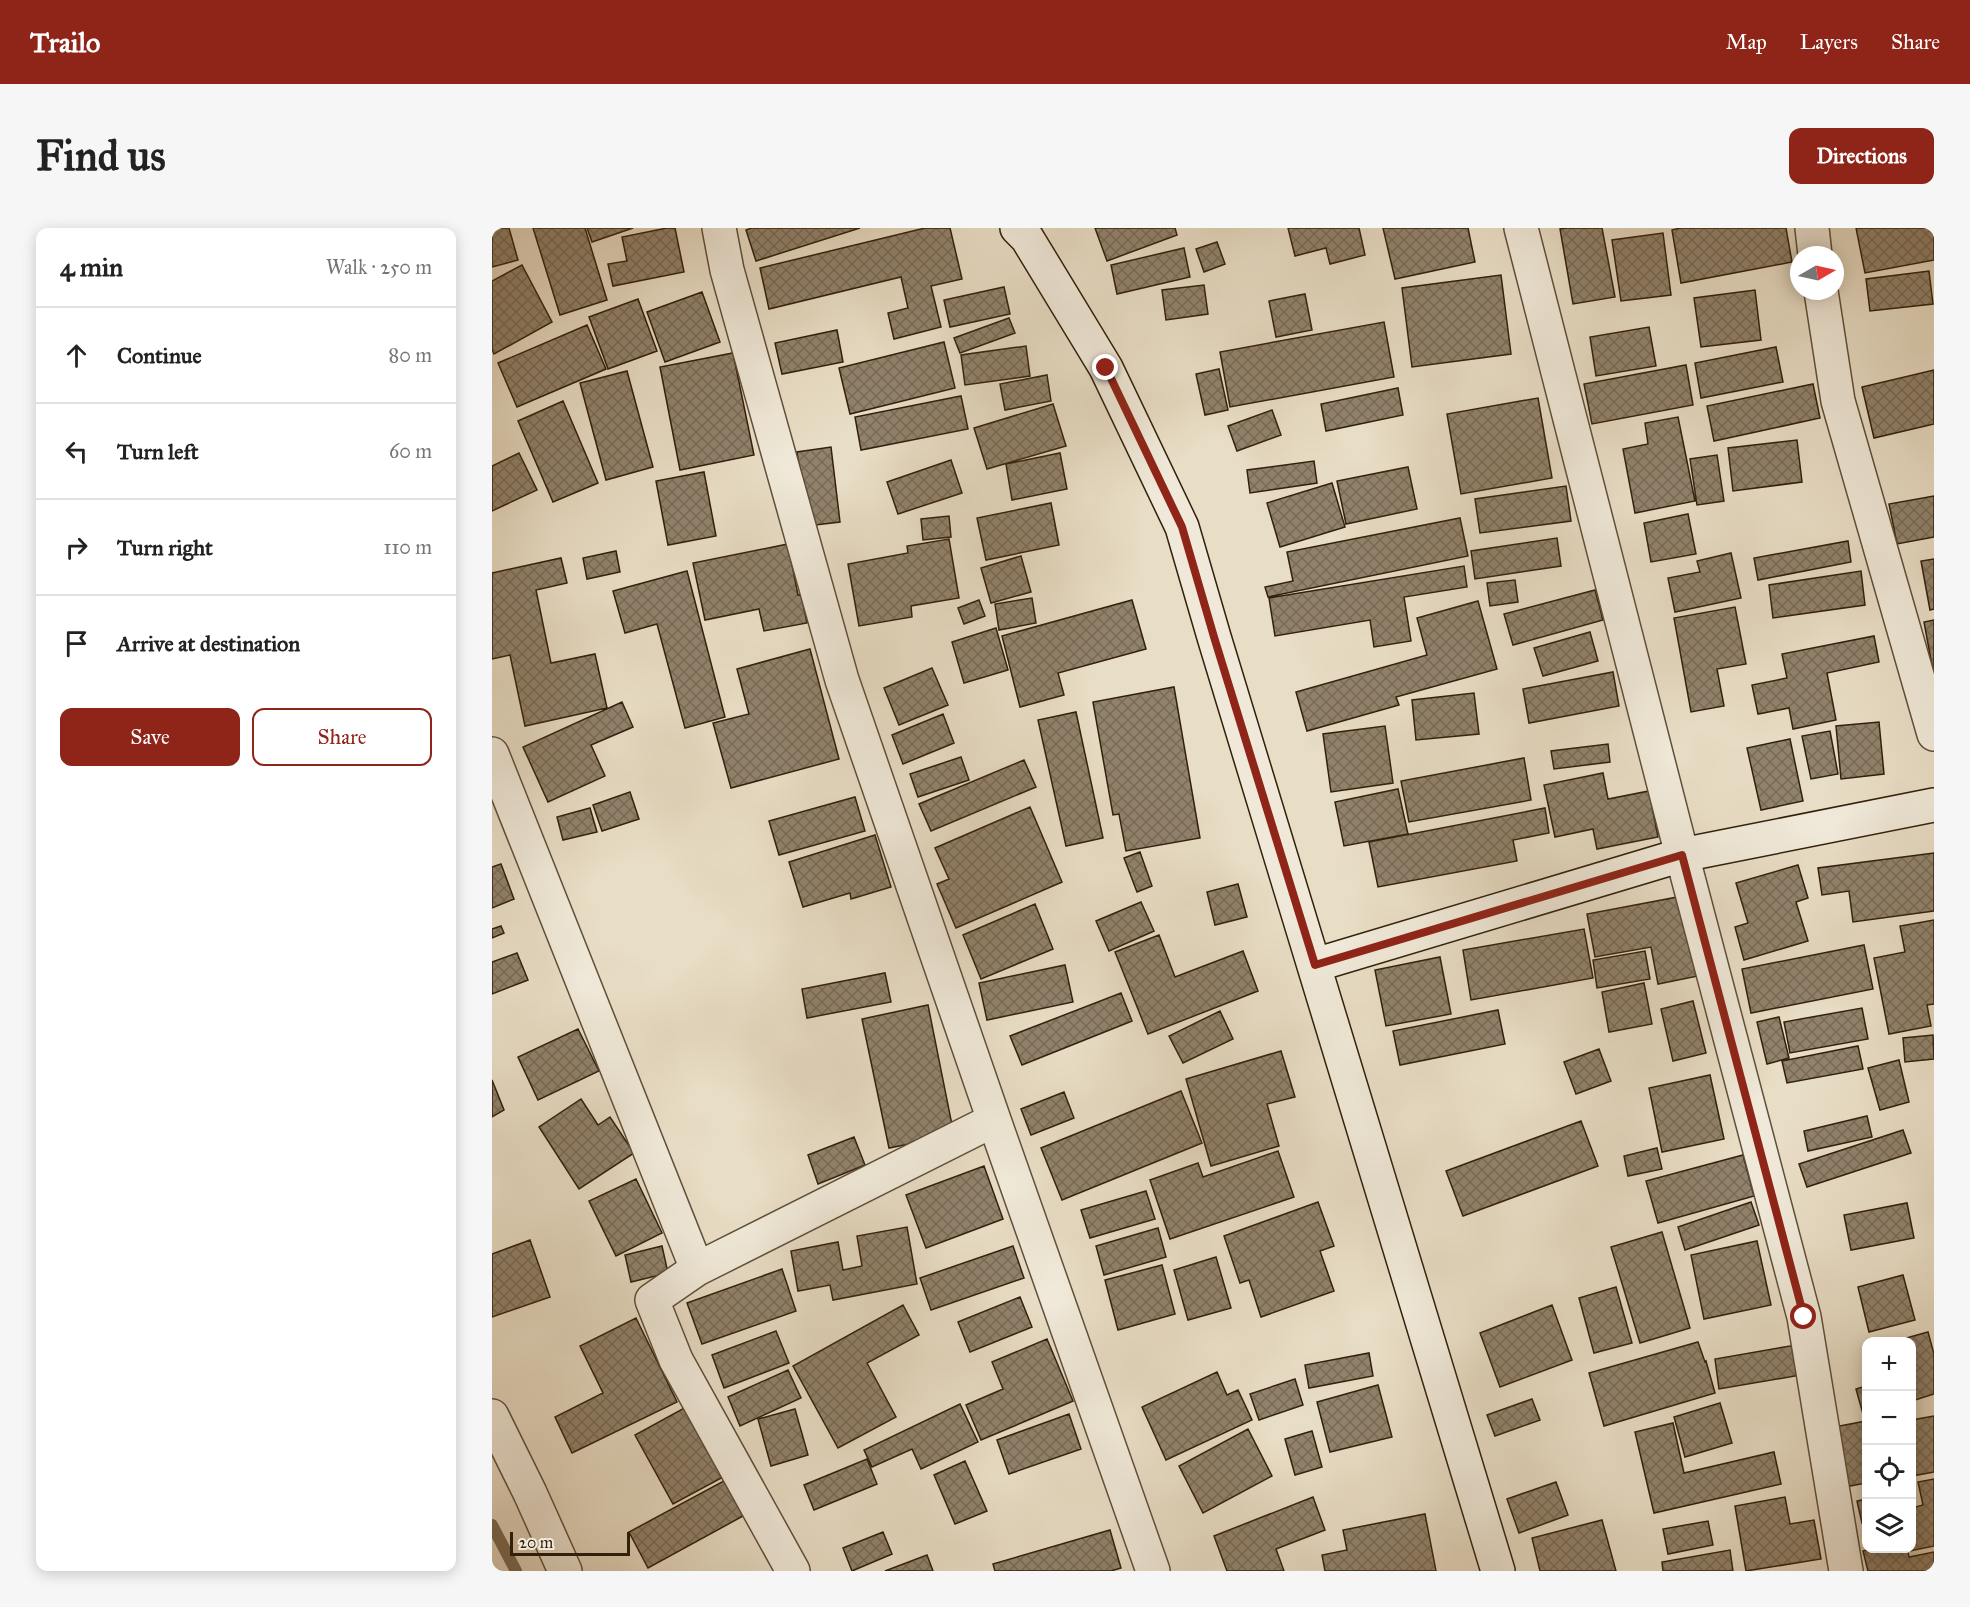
<!DOCTYPE html>
<meta charset="utf-8">
<style>
:root{--surface:#fff;--page:#f6f6f6;--text:#222;--muted:#767676;--line:#e0e0e0;--accent:#8f2418}
body{margin:0;font-family:"IM FELL Great Primer",serif;background:var(--page);color:var(--text)}
.controls{position:absolute;right:18px;bottom:18px;display:grid;overflow:hidden;border-radius:12px;box-shadow:0 3px 15px #0003}
.controls button{width:54px;height:54px;display:grid;place-items:center;padding:0;border:0;border-bottom:2px solid var(--line);background:var(--surface);color:var(--text);font:30px sans-serif}
.compass{position:absolute;left:1298px;top:18px;width:54px;height:54px;border-radius:50%;background:var(--surface);box-shadow:0 3px 15px #0003;rotate:81deg}
.scale{position:absolute;left:18px;bottom:15px;width:120px;box-sizing:border-box;padding-left:6px;border:3px solid #32200b;border-top:0;font-size:16px;line-height:21px;white-space:nowrap;color:#32200b;-webkit-text-stroke:4px #f0e9d9;paint-order:stroke}
.stop{position:absolute;width:18px;height:18px;margin:-14px;border:4px solid #8f2418;border-radius:50%;background:#fff}
.stop.end{background:#8f2418;border-color:#fff;box-shadow:0 2px 6px #0008}
.list{margin:0;padding:0;list-style:none}
h2{display:flex;justify-content:space-between;align-items:center;height:78px;margin:0;padding:0 24px;font-size:26px}
h2 small{font-size:20px;font-weight:400;color:var(--muted)}
.list li{display:grid;grid-template-columns:39px 1fr auto;gap:18px;align-items:center;box-sizing:border-box;height:96px;padding:0 24px;border-top:2px solid var(--line)}
.list b{display:block;font-size:22px;white-space:nowrap}
.list em{font-size:20px;font-style:normal;color:var(--muted)}
.actions{display:flex;gap:12px;padding:18px 24px}
.actions a{flex:1;padding:14px 0;border:2px solid var(--accent);border-radius:12px;text-align:center;font-size:21px;color:var(--accent)}
.actions .main{background:var(--accent);color:#fff}
.icon{flex:none;width:33px;height:33px;fill:none;stroke:currentColor;stroke-width:2;stroke-linecap:round;stroke-linejoin:round}
.map{position:relative;flex:none;width:1442px;height:1343px;overflow:hidden;border-radius:12px}
header{display:flex;align-items:center;gap:36px;box-sizing:border-box;height:84px;padding:0 30px;background:var(--accent);color:#fff}
header strong{font-size:28px}
nav{display:flex;gap:33px;margin-inline-start:auto;font-size:21px}
.intro{display:flex;align-items:center;justify-content:space-between;box-sizing:border-box;height:144px;padding:0 36px}
h1{margin:0;font-size:42px}
.button{padding:15px 27px;border-radius:12px;background:var(--accent);color:#fff;font-size:21px;font-weight:700}
main{display:flex;gap:36px;padding:0 36px}
aside{flex:1;background:var(--surface);border-radius:12px;box-shadow:0 3px 15px #0003}
.map>svg:first-child{display:block}
.lines{fill:none;stroke-linecap:round;stroke-linejoin:round}
.stream{stroke:#7a6b55;stroke-width:12}
.building{fill:url(#building-cross-hatch);stroke:#32200b;stroke-width:1.5}
.street-casing{stroke:#604f3a;stroke-width:36}
.secondary-casing{stroke:#32200b;stroke-width:36}
.street{stroke:#f0e9d9;stroke-width:33}
.secondary{stroke:#f0e9d9;stroke-width:33}
.route{stroke:#8f2418;stroke-width:8}
</style>
<header>
<strong>Trailo</strong>
<nav><a>Map</a><a>Layers</a><a>Share</a></nav>
</header>
<div class="intro"><h1>Find us</h1><a class="button">Directions</a></div>
<main>
<aside>
<h2>4 min<small>Walk · 250 m</small></h2>
<ul class="list">
<li><svg class="icon" aria-label="ahead" viewBox="0 0 24 24"><path d="M12 20V5M6 11l6-6 6 6"/></svg><div><b>Continue</b></div><em>80 m</em></li>
<li><svg class="icon" aria-label="left" viewBox="0 0 24 24"><path d="M17 20v-9H6M10 6l-5 5 5 5"/></svg><div><b>Turn left</b></div><em>60 m</em></li>
<li><svg class="icon" aria-label="right" viewBox="0 0 24 24"><path d="M7 20v-9h11M14 6l5 5-5 5"/></svg><div><b>Turn right</b></div><em>110 m</em></li>
<li><svg class="icon" aria-label="arrive" viewBox="0 0 24 24"><path d="M6 21V4h12l-3 4 3 4H6"/></svg><div><b>Arrive at destination</b></div></li>
</ul>
<div class="actions"><a class="main">Save</a><a>Share</a></div>
</aside>
<div class="map">
<svg width="1442" height="1343" viewBox="0 0 1442 1343">
<defs>
<pattern id="building-cross-hatch" width="8" height="8" patternUnits="userSpaceOnUse" patternTransform="scale(1.5)"><rect width="8" height="8" fill="#91826c"/><path d="M0 0l8 8M0 8l8-8" fill="none" stroke="#776a57"/></pattern>
</defs>
<rect width="100%" height="100%" fill="#e8ddc5"/>
<filter id="stains"><feTurbulence type="fractalNoise" baseFrequency=".00333" numOctaves="4"/><feColorMatrix values="0 0 0 0 .2 0 0 0 0 .09 0 0 0 0 .02 0 0 0 .5 -.17"/></filter>
<radialGradient id="worn" r=".72"><stop offset=".6" stop-color="#630" stop-opacity="0"/><stop offset="1" stop-color="#630" stop-opacity=".3"/></radialGradient>
<g class="lines">
<path class="stream" d="M 0,1297 L 24,1343"/>
</g>
<path class="building" d="M 0,0 L 17,0 L 26,32 L 0,39 Z
M 41,0 L 93,0 L 115,72 L 68,87 Z
M 95,0 L 141,0 L 100,14 Z
M 175,0 L 183,0 L 192,44 L 121,58 L 116,36 L 135,33 L 130,9 Z
M 260,0 L 368,0 L 264,33 L 254,2 Z
M 433,0 L 458,0 L 470,51 L 439,58 L 449,99 L 402,111 L 396,85 L 416,80 L 409,49 L 277,81 L 268,40 Z
M 603,0 L 683,0 L 685,7 L 615,33 Z
M 796,0 L 867,0 L 873,27 L 838,36 L 834,20 L 803,28 Z
M 891,0 L 976,0 L 983,34 L 903,51 Z
M 1075,0 L 1110,0 L 1123,69 L 1081,76 L 1068,1 Z
M 1188,0 L 1294,0 L 1300,34 L 1189,55 L 1180,2 Z
M 1364,0 L 1442,0 L 1442,32 L 1373,45 Z
M 1171,5 L 1179,67 L 1129,73 L 1120,12 Z
M 725,14 L 733,36 L 712,44 L 704,21 Z
M 692,20 L 698,49 L 625,66 L 619,37 Z
M 30,37 L 60,94 L 2,126 L 0,121 L 0,53 Z
M 1437,43 L 1441,76 L 1378,83 L 1374,51 Z
M 1009,47 L 1019,126 L 920,139 L 910,60 Z
M 712,57 L 716,86 L 674,92 L 670,62 Z
M 512,59 L 518,86 L 458,99 L 452,72 Z
M 1263,62 L 1269,112 L 1209,119 L 1202,70 Z
M 210,64 L 228,114 L 173,134 L 155,84 Z
M 813,66 L 820,102 L 784,109 L 777,73 Z
M 146,71 L 165,123 L 116,141 L 97,89 Z
M 517,90 L 523,105 L 468,125 L 462,110 Z
M 892,94 L 902,149 L 738,179 L 728,124 Z
M 95,97 L 114,141 L 25,179 L 6,135 Z
M 1157,99 L 1164,138 L 1104,148 L 1098,109 Z
M 345,102 L 351,134 L 290,146 L 283,115 Z
M 452,114 L 463,160 L 358,186 L 347,140 Z
M 534,118 L 538,148 L 473,157 L 469,127 Z
M 1284,119 L 1291,154 L 1209,170 L 1203,135 Z
M 241,125 L 262,227 L 188,242 L 168,139 Z
M 1194,137 L 1201,177 L 1100,196 L 1092,156 Z
M 727,141 L 736,182 L 713,187 L 704,146 Z
M 1442,142 L 1442,196 L 1382,210 L 1370,159 Z
M 135,143 L 161,239 L 114,252 L 88,155 Z
M 555,147 L 559,173 L 513,182 L 508,156 Z
M 1321,156 L 1328,190 L 1222,213 L 1215,178 Z
M 906,160 L 911,187 L 834,203 L 829,176 Z
M 469,168 L 476,201 L 369,222 L 363,189 Z
M 1046,170 L 1060,250 L 969,266 L 955,186 Z
M 71,173 L 106,255 L 61,274 L 26,193 Z
M 561,176 L 574,218 L 495,241 L 482,200 Z
M 780,182 L 789,207 L 745,223 L 736,198 Z
M 1186,189 L 1203,273 L 1143,285 L 1131,221 L 1156,216 L 1153,195 Z
M 1305,212 L 1310,254 L 1241,263 L 1236,220 Z
M 339,219 L 348,294 L 315,298 L 305,224 Z
M 27,225 L 45,262 L 0,283 L 0,238 Z
M 568,225 L 575,261 L 520,272 L 514,236 Z
M 1225,227 L 1232,273 L 1205,277 L 1198,231 Z
M 459,232 L 470,265 L 406,286 L 395,254 Z
M 822,233 L 825,255 L 758,265 L 755,242 Z
M 916,239 L 925,281 L 854,296 L 845,253 Z
M 212,244 L 224,308 L 176,317 L 164,253 Z
M 840,255 L 853,299 L 788,319 L 775,275 Z
M 1074,258 L 1079,293 L 988,305 L 983,271 Z
M 1442,268 L 1442,309 L 1405,316 L 1397,276 Z
M 559,275 L 567,317 L 494,332 L 485,290 Z
M 1196,286 L 1204,326 L 1159,334 L 1152,295 Z
M 457,288 L 459,309 L 431,312 L 429,291 Z
M 968,290 L 976,328 L 776,369 L 773,359 L 801,353 L 795,324 Z
M 1065,310 L 1069,338 L 983,351 L 979,323 Z
M 457,311 L 467,370 L 419,378 L 420,389 L 367,398 L 356,336 L 416,325 L 415,318 Z
M 1356,313 L 1359,334 L 1266,352 L 1262,330 Z
M 296,316 L 306,367 L 309,366 L 315,395 L 272,403 L 267,381 L 213,392 L 201,335 Z
M 124,323 L 128,344 L 95,351 L 91,330 Z
M 1239,325 L 1249,370 L 1183,384 L 1176,350 L 1208,344 L 1205,333 Z
M 529,328 L 539,364 L 499,375 L 489,340 Z
M 69,330 L 75,355 L 44,362 L 59,435 L 103,426 L 115,480 L 33,498 L 18,427 L 0,431 L 0,345 Z
M 1442,331 L 1442,381 L 1438,382 L 1429,333 Z
M 972,338 L 975,359 L 912,369 L 919,413 L 882,419 L 878,392 L 783,408 L 777,370 Z
M 195,343 L 233,489 L 193,500 L 165,396 L 133,405 L 121,363 Z
M 1369,343 L 1373,377 L 1281,390 L 1277,357 Z
M 1023,352 L 1026,374 L 998,378 L 995,355 Z
M 1103,362 L 1111,392 L 1021,417 L 1012,386 Z
M 540,370 L 544,395 L 507,402 L 503,376 Z
M 487,372 L 493,388 L 472,396 L 466,380 Z
M 640,372 L 654,421 L 566,445 L 572,467 L 528,479 L 510,408 Z
M 986,373 L 1005,441 L 904,469 L 907,477 L 815,503 L 804,464 L 935,427 L 925,390 Z
M 1243,379 L 1254,436 L 1225,441 L 1232,478 L 1199,484 L 1182,390 Z
M 1442,392 L 1442,443 L 1441,443 L 1432,394 Z
M 504,400 L 516,442 L 472,455 L 460,414 Z
M 1098,404 L 1106,433 L 1051,448 L 1042,420 Z
M 1382,408 L 1387,434 L 1335,445 L 1344,492 L 1301,501 L 1297,480 L 1266,486 L 1260,457 L 1295,450 L 1290,426 Z
M 318,421 L 347,531 L 239,560 L 221,495 L 257,486 L 245,441 Z
M 440,440 L 456,477 L 407,497 L 392,460 Z
M 1121,444 L 1127,478 L 1037,495 L 1031,461 Z
M 682,459 L 708,610 L 634,623 L 627,586 L 621,587 L 601,474 Z
M 982,465 L 987,506 L 924,512 L 920,472 Z
M 130,474 L 141,499 L 99,517 L 113,548 L 56,574 L 31,519 Z
M 584,484 L 611,610 L 574,618 L 546,492 Z
M 451,486 L 462,515 L 411,536 L 400,507 Z
M 1387,494 L 1392,546 L 1349,551 L 1344,498 Z
M 893,498 L 901,555 L 839,564 L 831,506 Z
M 1338,503 L 1346,546 L 1319,551 L 1310,508 Z
M 1298,511 L 1311,573 L 1269,582 L 1255,520 Z
M 1116,516 L 1118,534 L 1062,541 L 1059,523 Z
M 469,529 L 477,552 L 426,569 L 418,546 Z
M 1032,530 L 1039,572 L 917,594 L 909,553 Z
M 532,532 L 544,559 L 439,603 L 427,576 Z
M 1111,545 L 1116,571 L 1157,563 L 1166,609 L 1105,621 L 1101,601 L 1063,609 L 1052,557 Z
M 906,561 L 916,606 L 852,618 L 843,574 Z
M 138,564 L 147,591 L 110,603 L 101,577 Z
M 363,569 L 373,603 L 287,627 L 277,593 Z
M 538,579 L 570,654 L 464,700 L 445,656 L 457,651 L 443,620 Z
M 98,580 L 105,604 L 71,612 L 65,589 Z
M 1053,580 L 1057,605 L 1021,612 L 1025,633 L 886,659 L 877,614 Z
M 383,607 L 399,659 L 359,671 L 358,665 L 311,679 L 297,634 Z
M 648,624 L 660,658 L 645,664 L 632,630 Z
M 1442,625 L 1442,683 L 1361,694 L 1357,663 L 1330,667 L 1326,640 Z
M 9,636 L 22,671 L 0,680 L 0,639 Z
M 1306,637 L 1316,670 L 1304,674 L 1316,713 L 1252,732 L 1243,699 L 1256,695 L 1244,655 Z
M 746,656 L 755,689 L 723,697 L 715,664 Z
M 1191,668 L 1206,748 L 1166,756 L 1159,719 L 1103,729 L 1095,686 Z
M 649,674 L 662,703 L 617,723 L 604,693 Z
M 543,676 L 561,721 L 489,751 L 471,707 Z
M 1442,692 L 1442,776 L 1435,777 L 1439,798 L 1397,806 L 1382,730 L 1413,724 L 1408,698 Z
M 9,698 L 12,705 L 0,710 L 0,701 Z
M 1092,701 L 1101,750 L 979,772 L 971,722 Z
M 667,707 L 683,749 L 751,723 L 766,763 L 656,806 L 623,724 Z
M 1372,717 L 1381,761 L 1259,785 L 1250,741 Z
M 1153,723 L 1158,751 L 1105,760 L 1101,732 Z
M 25,725 L 36,752 L 0,766 L 0,734 Z
M 948,729 L 959,786 L 894,798 L 883,742 Z
M 573,737 L 581,774 L 495,792 L 487,755 Z
M 393,745 L 399,774 L 315,790 L 310,761 Z
M 1152,755 L 1160,796 L 1117,804 L 1110,764 Z
M 629,765 L 640,793 L 530,837 L 518,808 Z
M 1201,773 L 1214,825 L 1181,833 L 1169,781 Z
M 436,777 L 462,907 L 397,920 L 370,791 Z
M 1370,780 L 1376,811 L 1298,825 L 1292,794 Z
M 1006,782 L 1013,816 L 908,837 L 901,803 Z
M 728,783 L 741,811 L 691,835 L 677,808 Z
M 1287,789 L 1297,830 L 1275,836 L 1265,794 Z
M 86,801 L 107,843 L 46,872 L 26,829 Z
M 1441,807 L 1442,831 L 1413,834 L 1411,810 Z
M 1366,818 L 1371,841 L 1295,855 L 1290,833 Z
M 1107,821 L 1119,853 L 1084,866 L 1072,834 Z
M 789,823 L 803,869 L 775,876 L 787,918 L 719,938 L 694,851 Z
M 1407,832 L 1417,874 L 1388,882 L 1376,840 Z
M 1218,847 L 1232,911 L 1170,924 L 1157,860 Z
M 0,852 L 12,882 L 0,889 Z
M 689,863 L 710,915 L 570,972 L 549,920 Z
M 572,864 L 582,890 L 539,907 L 529,881 Z
M 89,871 L 106,897 L 118,889 L 142,925 L 87,961 L 47,899 Z
M 1375,888 L 1380,909 L 1316,923 L 1312,903 Z
M 1089,893 L 1106,938 L 971,988 L 954,943 Z
M 1411,902 L 1419,925 L 1315,959 L 1307,936 Z
M 362,909 L 373,937 L 326,956 L 316,927 Z
M 1165,920 L 1170,941 L 1136,948 L 1132,928 Z
M 786,923 L 802,969 L 678,1011 L 658,952 L 706,935 L 711,949 Z
M 1251,927 L 1262,968 L 1166,995 L 1154,953 Z
M 492,938 L 511,991 L 434,1020 L 414,967 Z
M 144,951 L 170,1005 L 124,1028 L 97,973 Z
M 654,963 L 663,991 L 598,1010 L 589,982 Z
M 826,974 L 842,1018 L 828,1023 L 842,1063 L 769,1089 L 757,1052 L 748,1055 L 732,1008 Z
M 1259,974 L 1267,997 L 1193,1022 L 1186,999 Z
M 1415,975 L 1422,1010 L 1359,1022 L 1352,987 Z
M 415,999 L 425,1056 L 341,1072 L 338,1057 L 306,1063 L 299,1023 L 346,1014 L 351,1042 L 370,1038 L 365,1008 Z
M 666,1000 L 674,1029 L 612,1047 L 604,1018 Z
M 1170,1004 L 1198,1100 L 1148,1115 L 1119,1019 Z
M 38,1012 L 58,1069 L 0,1089 L 0,1026 Z
M 1265,1013 L 1279,1077 L 1212,1091 L 1199,1027 Z
M 170,1018 L 176,1045 L 139,1054 L 133,1027 Z
M 521,1018 L 532,1050 L 439,1082 L 428,1050 Z
M 724,1029 L 739,1080 L 696,1092 L 682,1042 Z
M 670,1037 L 683,1086 L 626,1102 L 613,1052 Z
M 290,1041 L 304,1083 L 210,1116 L 195,1075 Z
M 1411,1047 L 1423,1092 L 1377,1104 L 1366,1059 Z
M 1124,1059 L 1140,1115 L 1102,1125 L 1087,1070 Z
M 528,1069 L 540,1099 L 478,1124 L 466,1094 Z
M 411,1077 L 427,1107 L 375,1135 L 404,1189 L 346,1220 L 301,1138 Z
M 1060,1077 L 1080,1132 L 1008,1159 L 988,1105 Z
M 144,1090 L 185,1174 L 80,1225 L 63,1189 L 111,1165 L 88,1118 Z
M 284,1103 L 297,1135 L 232,1160 L 220,1127 Z
M 1436,1104 L 1442,1126 L 1442,1166 L 1420,1173 L 1420,1114 L 1400,1114 Z
M 555,1111 L 581,1173 L 489,1212 L 474,1177 L 511,1161 L 500,1134 Z
M 1206,1114 L 1213,1134 L 1214,1133 L 1223,1165 L 1112,1198 L 1097,1145 Z
M 1304,1117 L 1309,1147 L 1227,1161 L 1223,1131 Z
M 877,1125 L 881,1148 L 817,1160 L 813,1137 Z
M 296,1142 L 309,1170 L 248,1198 L 236,1169 Z
M 725,1144 L 735,1167 L 746,1162 L 760,1192 L 674,1232 L 650,1179 Z
M 803,1151 L 811,1177 L 767,1192 L 758,1166 Z
M 886,1157 L 900,1209 L 838,1224 L 825,1174 Z
M 1374,1158 L 1374,1185 L 1371,1186 L 1364,1161 Z
M 1040,1171 L 1048,1192 L 1003,1208 L 995,1187 Z
M 1228,1175 L 1240,1215 L 1193,1229 L 1182,1189 Z
M 468,1176 L 486,1214 L 429,1241 L 420,1221 L 380,1239 L 372,1222 Z
M 196,1178 L 233,1248 L 181,1276 L 143,1207 Z
M 303,1181 L 316,1227 L 279,1238 L 266,1191 Z
M 577,1186 L 589,1221 L 517,1246 L 505,1212 Z
M 1442,1188 L 1442,1244 L 1420,1248 L 1420,1192 Z
M 1374,1193 L 1374,1255 L 1353,1259 L 1342,1199 Z
M 1181,1195 L 1192,1245 L 1282,1224 L 1289,1256 L 1162,1285 L 1143,1204 Z
M 756,1201 L 780,1248 L 711,1285 L 687,1238 Z
M 820,1203 L 830,1239 L 803,1247 L 793,1211 Z
M 375,1231 L 385,1256 L 322,1282 L 312,1257 Z
M 473,1233 L 495,1283 L 463,1296 L 442,1247 Z
M 243,1247 L 262,1282 L 156,1340 L 137,1304 Z
M 1442,1251 L 1442,1318 L 1418,1323 L 1417,1320 L 1420,1320 L 1420,1280 L 1431,1277 L 1426,1254 Z
M 1064,1254 L 1076,1287 L 1027,1305 L 1015,1271 Z
M 821,1269 L 833,1302 L 784,1321 L 792,1343 L 735,1343 L 722,1308 Z
M 1293,1269 L 1298,1296 L 1322,1292 L 1329,1331 L 1254,1343 L 1243,1278 Z
M 1374,1271 L 1374,1294 L 1370,1295 L 1365,1273 Z
M 933,1286 L 944,1343 L 833,1343 L 830,1327 L 855,1322 L 851,1302 Z
M 1110,1292 L 1124,1343 L 1048,1343 L 1040,1310 Z
M 1216,1293 L 1221,1317 L 1176,1326 L 1171,1301 Z
M 618,1302 L 629,1340 L 619,1343 L 503,1343 L 501,1336 Z
M 391,1304 L 400,1326 L 360,1343 L 351,1320 Z
M 1382,1320 L 1415,1320 L 1417,1329 L 1442,1324 L 1442,1343 L 1376,1343 L 1371,1323 Z
M 1238,1322 L 1241,1343 L 1171,1343 L 1170,1334 Z
M 435,1327 L 441,1343 L 393,1343 Z"/>
<g class="lines">
<g class="street-casing">
<path id="street" d="M 227,0 L 235,42 L 350,452 L 502,892 L 661,1343
M 1029,0 L 1190,627 L 1312,1089 L 1354,1343
M 1320,0 L 1323,27
M 1329,63 L 1346,173 L 1442,506
M 0,526 L 205,1041
M 0,1188 L 38,1265 L 73,1343
M 301,1343 L 184,1132 L 160,1072 L 205,1041 L 502,892"/>
</g>
<g class="secondary-casing">
<path id="secondary" d="M 525,0 L 535,10 L 614,140 L 690,299 L 722,409 L 1006,1343
M 823,737 L 1190,627 L 1442,577"/>
</g>
<use href="#street" class="street"/>
<use href="#secondary" class="secondary"/>
</g>
<g class="lines">
<path class="route" d="M 614,140 L 690,299 L 722,409 L 823,737 L 1190,627 L 1312,1089"/>
</g>
<rect width="100%" height="100%" filter="url(#stains)"/>
<rect width="100%" height="100%" fill="url(#worn)"/>
</svg>
<div class="controls">
<button>+</button>
<button>−</button>
<button><svg class="icon" aria-label="locate" viewBox="0 0 24 24"><circle cx="12" cy="12" r="6"/><path d="M12 2v4M12 18v4M2 12h4M18 12h4"/></svg></button>
<button><svg class="icon" aria-label="layers" viewBox="0 0 24 24"><path d="M12 4l9 5-9 5-9-5zM3 14l9 5 9-5"/></svg></button>
</div>
<svg class="compass" viewBox="-18 -18 36 36"><path d="M0-13l5 13h-10z" fill="#e53935"/><path d="M0 13l5-13h-10z" fill="#767676"/></svg>
<div class="scale">20 m</div>
<div class="stop" style="left:1312px;top:1089px"></div>
<div class="stop end" style="left:614px;top:140px"></div>
</div>
</main>
